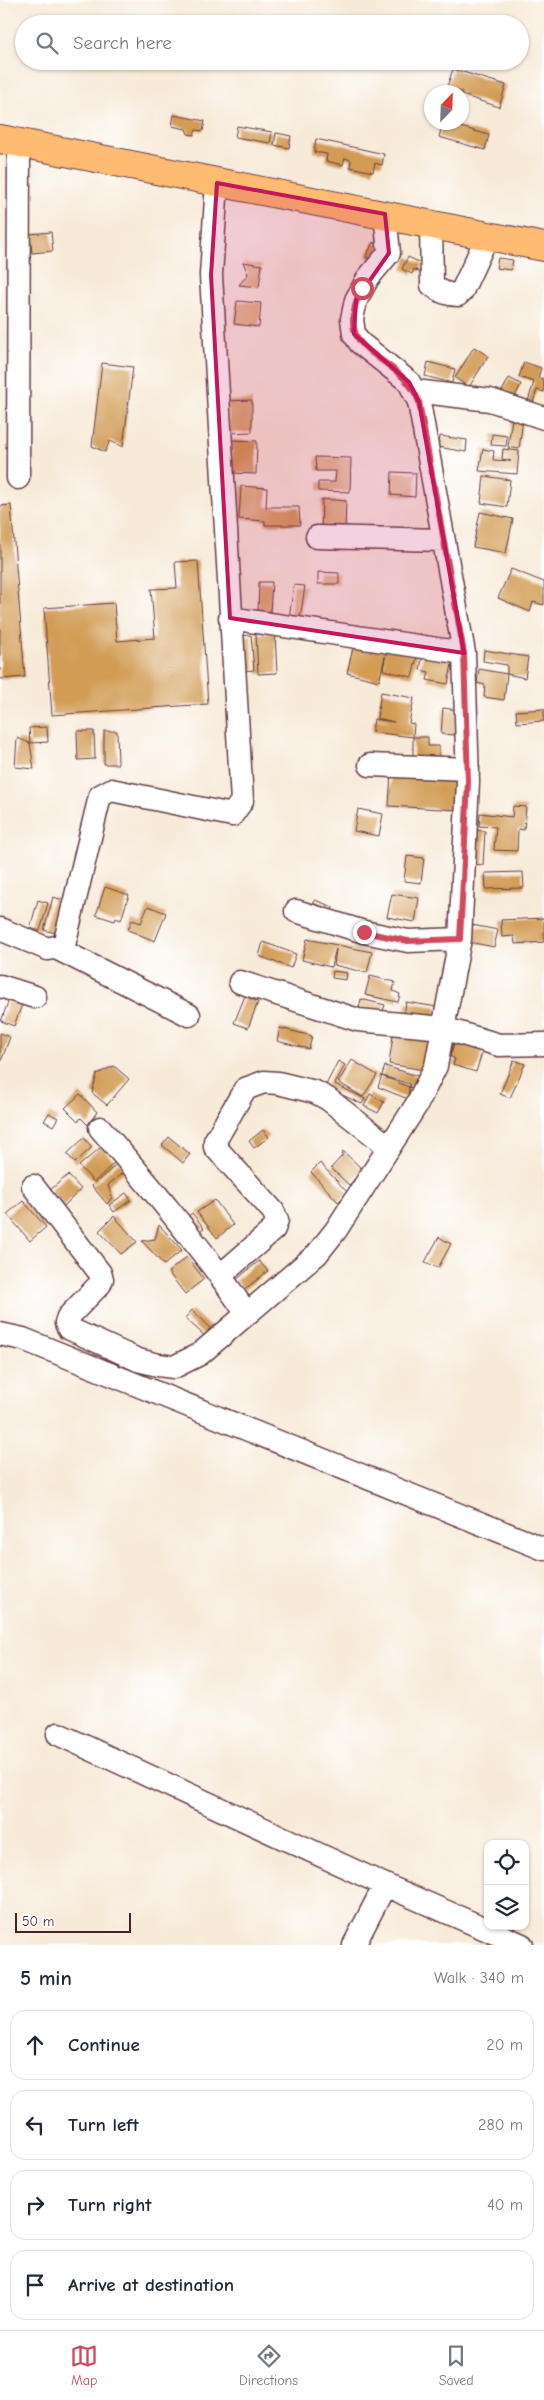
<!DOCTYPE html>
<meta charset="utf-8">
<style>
:root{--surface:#fff;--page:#f2f2f3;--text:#1f2937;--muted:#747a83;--line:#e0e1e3;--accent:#d1495b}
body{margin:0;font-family:"Comic Neue",sans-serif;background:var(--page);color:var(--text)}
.controls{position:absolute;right:15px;bottom:15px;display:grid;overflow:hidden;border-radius:10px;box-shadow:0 1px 4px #0004}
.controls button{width:45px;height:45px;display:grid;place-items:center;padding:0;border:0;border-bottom:1px solid var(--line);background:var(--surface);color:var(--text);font:25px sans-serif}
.compass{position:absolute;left:424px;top:85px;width:45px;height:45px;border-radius:50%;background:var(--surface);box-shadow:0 1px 4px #0004;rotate:23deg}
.scale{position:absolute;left:15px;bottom:12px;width:116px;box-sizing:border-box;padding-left:5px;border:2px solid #4a1f2b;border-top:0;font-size:14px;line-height:18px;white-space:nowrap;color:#4a1f2b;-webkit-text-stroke:4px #fff;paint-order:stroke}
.stop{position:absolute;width:15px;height:15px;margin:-11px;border:4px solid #d1495b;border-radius:50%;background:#fff}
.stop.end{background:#d1495b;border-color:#fff;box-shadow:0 1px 5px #0008}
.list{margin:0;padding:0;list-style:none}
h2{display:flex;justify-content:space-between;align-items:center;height:65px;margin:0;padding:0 20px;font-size:21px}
h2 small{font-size:16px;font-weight:400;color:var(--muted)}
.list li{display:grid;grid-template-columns:32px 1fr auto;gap:15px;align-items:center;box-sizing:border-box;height:70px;margin:0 10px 10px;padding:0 10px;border:1px solid var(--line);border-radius:15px}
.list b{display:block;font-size:19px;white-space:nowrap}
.list em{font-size:16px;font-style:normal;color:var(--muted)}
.icon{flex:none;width:28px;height:28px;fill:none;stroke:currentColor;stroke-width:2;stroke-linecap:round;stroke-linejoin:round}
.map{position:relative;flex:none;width:544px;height:1945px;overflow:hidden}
.search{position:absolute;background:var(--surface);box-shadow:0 1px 4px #0004;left:15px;right:15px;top:15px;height:55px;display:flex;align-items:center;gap:12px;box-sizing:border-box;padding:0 18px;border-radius:28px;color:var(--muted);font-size:19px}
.sheet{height:385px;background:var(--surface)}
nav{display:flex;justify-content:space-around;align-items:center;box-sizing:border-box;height:70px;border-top:1px solid var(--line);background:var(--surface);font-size:14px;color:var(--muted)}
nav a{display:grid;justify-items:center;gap:2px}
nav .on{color:var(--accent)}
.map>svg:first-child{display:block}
.building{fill:#d29c55}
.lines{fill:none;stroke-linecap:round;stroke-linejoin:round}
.minor-casing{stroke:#643d45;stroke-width:25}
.major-casing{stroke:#643d45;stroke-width:30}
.minor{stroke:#fff;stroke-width:22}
.major{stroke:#ffbb71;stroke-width:28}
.route{stroke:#d1495b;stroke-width:6}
.marked{fill:#c2185b;fill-opacity:0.2;stroke:#c2185b;stroke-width:4;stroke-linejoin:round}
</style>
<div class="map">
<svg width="544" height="1945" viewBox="0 0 544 1945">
<rect width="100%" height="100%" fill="#fff"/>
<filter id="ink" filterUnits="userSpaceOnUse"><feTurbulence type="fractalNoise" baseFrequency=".02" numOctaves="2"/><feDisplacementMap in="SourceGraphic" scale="10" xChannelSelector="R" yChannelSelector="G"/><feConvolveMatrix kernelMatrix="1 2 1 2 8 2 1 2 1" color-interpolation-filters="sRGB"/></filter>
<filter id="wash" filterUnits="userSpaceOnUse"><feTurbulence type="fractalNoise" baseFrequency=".0096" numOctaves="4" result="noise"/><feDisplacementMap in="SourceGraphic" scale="20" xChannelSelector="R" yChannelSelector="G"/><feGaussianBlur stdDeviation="1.12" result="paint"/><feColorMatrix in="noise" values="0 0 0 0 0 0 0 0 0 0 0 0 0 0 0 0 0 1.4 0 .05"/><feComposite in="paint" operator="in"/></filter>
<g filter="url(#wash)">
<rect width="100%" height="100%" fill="#f7ead8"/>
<g id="blocks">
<path class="building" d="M 453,69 L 506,85 L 499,107 L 462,95 L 462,92 L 446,90 Z
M 174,115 L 205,121 L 203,131 L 196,130 L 194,135 L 188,134 L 186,129 L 172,126 Z
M 443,122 L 489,135 L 485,150 L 439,137 Z
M 237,126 L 272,132 L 270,143 L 235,137 Z
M 276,133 L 291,136 L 289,148 L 274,145 Z
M 316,139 L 384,154 L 382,165 L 375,163 L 373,172 L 350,167 L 351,160 L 345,158 L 343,165 L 326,161 L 327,154 L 314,152 Z
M 51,232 L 53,251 L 32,253 L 30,234 Z
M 373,242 L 381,246 L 374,261 L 366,257 Z
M 408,257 L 423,264 L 419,272 L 414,269 L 412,274 L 402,269 Z
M 498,258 L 513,260 L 511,270 L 496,268 Z
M 243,262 L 262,265 L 259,287 L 239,285 L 248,274 Z
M 237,301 L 261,303 L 259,327 L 234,324 Z
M 474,347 L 488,356 L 469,387 L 455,378 Z
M 428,362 L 455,369 L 452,383 L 425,376 Z
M 524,362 L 541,368 L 538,378 L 544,379 L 544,392 L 537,390 L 533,403 L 528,401 L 534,382 L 519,377 Z
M 102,363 L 133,367 L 123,447 L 110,441 L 105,452 L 92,446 Z
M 509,378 L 521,384 L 513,401 L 500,395 Z
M 252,400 L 252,432 L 229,433 L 228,401 Z
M 512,418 L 523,420 L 519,449 L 508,447 Z
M 492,434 L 507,436 L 506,446 L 491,445 Z
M 440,436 L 467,440 L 466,452 L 438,447 Z
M 232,440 L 257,441 L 256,474 L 231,473 Z
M 483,449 L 494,451 L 493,460 L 511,461 L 502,459 L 503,449 L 519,451 L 517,474 L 479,471 Z
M 315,457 L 351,458 L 350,492 L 318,491 L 318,482 L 335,482 L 336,471 L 316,471 Z
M 392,472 L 416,473 L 415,497 L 391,495 Z
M 484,476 L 510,480 L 507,507 L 481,503 Z
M 241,486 L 267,488 L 266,507 L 299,507 L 300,525 L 265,525 L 265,521 L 239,519 Z
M 322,499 L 346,501 L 345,530 L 321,529 Z
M 11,505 L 25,677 L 0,679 L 0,506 Z
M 480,512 L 513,519 L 506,553 L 473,547 Z
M 198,561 L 208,704 L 52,715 L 44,608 L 114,603 L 117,641 L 155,638 L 151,589 L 177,588 L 175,562 Z
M 511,569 L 544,582 L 544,605 L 533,602 L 530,612 L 498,598 Z
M 318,572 L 339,573 L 339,584 L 318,584 Z
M 259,582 L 272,582 L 270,612 L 258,612 Z
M 294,585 L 305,586 L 300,619 L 289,618 Z
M 275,633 L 277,673 L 258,674 L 256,634 Z
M 251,635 L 254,670 L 242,671 L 240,636 Z
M 355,640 L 418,653 L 412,677 L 383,670 L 386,653 L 379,681 L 347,673 Z
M 484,650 L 528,657 L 525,678 L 507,674 L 504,700 L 484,697 L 485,685 L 477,683 L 479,669 L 507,674 L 507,665 L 483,661 Z
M 423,653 L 453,659 L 448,684 L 427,680 L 429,672 L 420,670 Z
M 381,692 L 414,698 L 409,723 L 414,724 L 413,737 L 372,732 L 374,719 L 394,722 L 377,718 Z
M 443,708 L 457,710 L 455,735 L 441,734 Z
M 544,709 L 544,721 L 517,723 L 516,711 Z
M 47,727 L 48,742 L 30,743 L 29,728 Z
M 77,731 L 94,731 L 95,759 L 78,760 Z
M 104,731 L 117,731 L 118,764 L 104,764 Z
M 413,737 L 428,737 L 428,746 L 439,746 L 439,761 L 413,760 Z
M 17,738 L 30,743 L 34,769 L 15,767 Z
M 391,770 L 461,774 L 458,810 L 389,806 Z
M 513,806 L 526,807 L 524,830 L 518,829 L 517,851 L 494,850 L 496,827 L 479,826 L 480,813 L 512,817 Z
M 358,809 L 383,814 L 379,836 L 354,831 Z
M 474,830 L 485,831 L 483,865 L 472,864 Z
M 407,856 L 424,858 L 421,883 L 404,881 Z
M 523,872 L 524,888 L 486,889 L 485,873 Z
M 105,887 L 129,895 L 121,920 L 116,918 L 115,921 L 96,915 Z
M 392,894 L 419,898 L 415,922 L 387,917 Z
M 53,897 L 71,902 L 63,935 L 44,930 Z
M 38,900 L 48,903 L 40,931 L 30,928 Z
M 315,900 L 333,907 L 329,916 L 311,910 Z
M 148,906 L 166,913 L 155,941 L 128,930 L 132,920 L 141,923 Z
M 544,918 L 544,942 L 515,944 L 514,936 L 502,937 L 501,920 Z
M 472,925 L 498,930 L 494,947 L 469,942 Z
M 307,939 L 372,952 L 367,973 L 334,965 L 336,949 L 331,967 L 302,960 Z
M 263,942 L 296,954 L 291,968 L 259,956 Z
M 333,971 L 347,973 L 346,980 L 332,978 Z
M 370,976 L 395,982 L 393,991 L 400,994 L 398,1002 L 365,995 Z
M 245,996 L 258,1002 L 248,1028 L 234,1023 Z
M 10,997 L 23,1002 L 14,1026 L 1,1021 Z
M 361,999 L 385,1005 L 382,1014 L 359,1009 Z
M 406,1002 L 437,1007 L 435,1020 L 404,1015 Z
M 280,1028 L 312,1036 L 309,1049 L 277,1041 Z
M 394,1028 L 430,1034 L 424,1070 L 389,1064 Z
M 0,1033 L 10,1037 L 0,1064 Z
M 454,1043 L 485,1043 L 476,1072 L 453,1065 L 455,1059 L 450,1056 Z
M 352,1060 L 377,1075 L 363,1097 L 338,1082 Z
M 514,1060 L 525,1064 L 510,1098 L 500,1094 Z
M 338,1061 L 345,1065 L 335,1084 L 365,1099 L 362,1104 L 325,1087 Z
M 114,1066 L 129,1079 L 107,1105 L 92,1093 L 97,1074 Z
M 385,1066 L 421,1077 L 417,1089 L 409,1087 L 410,1084 L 382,1076 L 409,1087 L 408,1099 L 378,1087 Z
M 80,1094 L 97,1112 L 88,1125 L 81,1118 L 78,1121 L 65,1108 Z
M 370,1094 L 384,1102 L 378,1113 L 364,1106 Z
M 49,1113 L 58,1118 L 53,1126 L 44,1121 Z
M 263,1130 L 269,1137 L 254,1148 L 249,1141 Z
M 169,1137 L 190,1154 L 183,1163 L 162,1145 Z
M 84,1138 L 92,1147 L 75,1163 L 67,1154 Z
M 101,1147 L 115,1162 L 94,1182 L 79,1166 Z
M 343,1151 L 363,1170 L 349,1185 L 331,1168 L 342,1156 Z
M 119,1162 L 126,1170 L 108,1185 L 112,1198 L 107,1204 L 92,1186 Z
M 320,1163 L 348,1193 L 338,1202 L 311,1172 Z
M 68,1175 L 81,1189 L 64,1206 L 50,1190 Z
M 126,1193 L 131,1200 L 114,1212 L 109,1205 Z
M 215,1200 L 233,1225 L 217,1238 L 197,1212 Z
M 23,1201 L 46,1227 L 30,1241 L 7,1214 Z
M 192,1213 L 204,1228 L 194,1235 L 183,1221 Z
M 114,1216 L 137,1242 L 121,1254 L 99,1231 Z
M 159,1225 L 182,1250 L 164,1265 L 142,1241 L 155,1239 Z
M 439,1237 L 451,1244 L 438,1268 L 425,1262 Z
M 187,1257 L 204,1279 L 185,1294 L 168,1272 Z
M 259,1261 L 268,1271 L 244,1290 L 236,1280 Z
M 192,1310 L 210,1327 L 206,1337 L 185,1318 Z"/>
</g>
</g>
<g filter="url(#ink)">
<use href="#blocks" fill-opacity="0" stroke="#643d45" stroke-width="1"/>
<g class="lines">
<g class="minor-casing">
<path id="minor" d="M 431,224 L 432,285 C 439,291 449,295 458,295 L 462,291 L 488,235
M 415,391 L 490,400 L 544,418
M 18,478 L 19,143
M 317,537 L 443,540
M 230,618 L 464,653
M 370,765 L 468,769
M 296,911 L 364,932 L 408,941 L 460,939
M 0,929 L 48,949 L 64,945 L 100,796 L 111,790 L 232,815 L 242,801 L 211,275 L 217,183
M 56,948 L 189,1015
M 240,982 L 358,1020 L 443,1028 L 499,1045 L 544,1044
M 0,986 L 35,997
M 100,1128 C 152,1188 202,1248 247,1314
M 33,1186 L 100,1273 L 102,1279 L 100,1284 L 68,1317 L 66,1323 L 68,1328 L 138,1360 L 158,1365 L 174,1367 L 200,1354 L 317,1254 L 336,1230 L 417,1104 L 436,1066 L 460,939 L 468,782 L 464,653 L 419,402 L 409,382 L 360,343 L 354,334 L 352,319 L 356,300 L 368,278 L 389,253 L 385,214
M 221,1275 L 274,1229 L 277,1220 L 273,1211 L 215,1147 L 215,1141 L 245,1089 L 264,1082 L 278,1083 L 315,1092 L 328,1099 L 389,1147
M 0,1334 L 23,1339 L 544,1549
M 58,1734 L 385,1885 L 522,1945
M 354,1945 L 385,1885"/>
</g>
<g class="major-casing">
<path id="major" d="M 0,139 L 544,247"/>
</g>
<use href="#minor" class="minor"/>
<use href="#major" class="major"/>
</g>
</g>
<g class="lines" filter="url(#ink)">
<path class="route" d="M 362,288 C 328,359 400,350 419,402 L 464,653 L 468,782 L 460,939 L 408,941 L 364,932"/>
</g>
<path class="marked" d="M 217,183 L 385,214 L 389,253 L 356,300 L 354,334 L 409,382 L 419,402 L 464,653 L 230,618 L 211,275 Z"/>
</svg>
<div class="controls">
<button><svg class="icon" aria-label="locate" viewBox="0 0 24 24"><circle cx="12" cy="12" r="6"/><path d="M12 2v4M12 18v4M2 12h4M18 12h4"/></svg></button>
<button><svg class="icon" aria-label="layers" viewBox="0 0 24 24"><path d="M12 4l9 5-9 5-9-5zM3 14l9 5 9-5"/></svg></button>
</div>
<svg class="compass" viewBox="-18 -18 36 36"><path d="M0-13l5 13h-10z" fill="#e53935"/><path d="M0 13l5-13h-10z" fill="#747a83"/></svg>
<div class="scale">50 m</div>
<div class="stop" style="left:362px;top:288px"></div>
<div class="stop end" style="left:364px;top:932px"></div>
<div class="search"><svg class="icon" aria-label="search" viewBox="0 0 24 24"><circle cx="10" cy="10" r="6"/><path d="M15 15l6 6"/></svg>Search here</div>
</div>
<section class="sheet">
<h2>5 min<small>Walk · 340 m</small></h2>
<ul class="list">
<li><svg class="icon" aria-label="ahead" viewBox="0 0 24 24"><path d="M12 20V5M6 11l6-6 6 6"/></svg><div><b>Continue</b></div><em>20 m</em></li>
<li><svg class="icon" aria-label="left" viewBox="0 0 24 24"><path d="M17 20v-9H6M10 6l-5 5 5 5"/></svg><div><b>Turn left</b></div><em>280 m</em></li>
<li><svg class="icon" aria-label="right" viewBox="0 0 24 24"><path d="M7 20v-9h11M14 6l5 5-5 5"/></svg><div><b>Turn right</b></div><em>40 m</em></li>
<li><svg class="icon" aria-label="arrive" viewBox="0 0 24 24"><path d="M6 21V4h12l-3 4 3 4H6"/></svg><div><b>Arrive at destination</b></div></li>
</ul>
</section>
<nav>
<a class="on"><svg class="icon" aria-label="map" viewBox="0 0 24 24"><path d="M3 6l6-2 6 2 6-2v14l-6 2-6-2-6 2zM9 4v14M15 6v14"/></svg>Map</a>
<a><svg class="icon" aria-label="directions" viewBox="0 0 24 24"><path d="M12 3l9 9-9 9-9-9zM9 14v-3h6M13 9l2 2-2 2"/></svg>Directions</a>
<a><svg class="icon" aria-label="saved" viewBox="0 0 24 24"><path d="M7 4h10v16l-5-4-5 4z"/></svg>Saved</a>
</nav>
